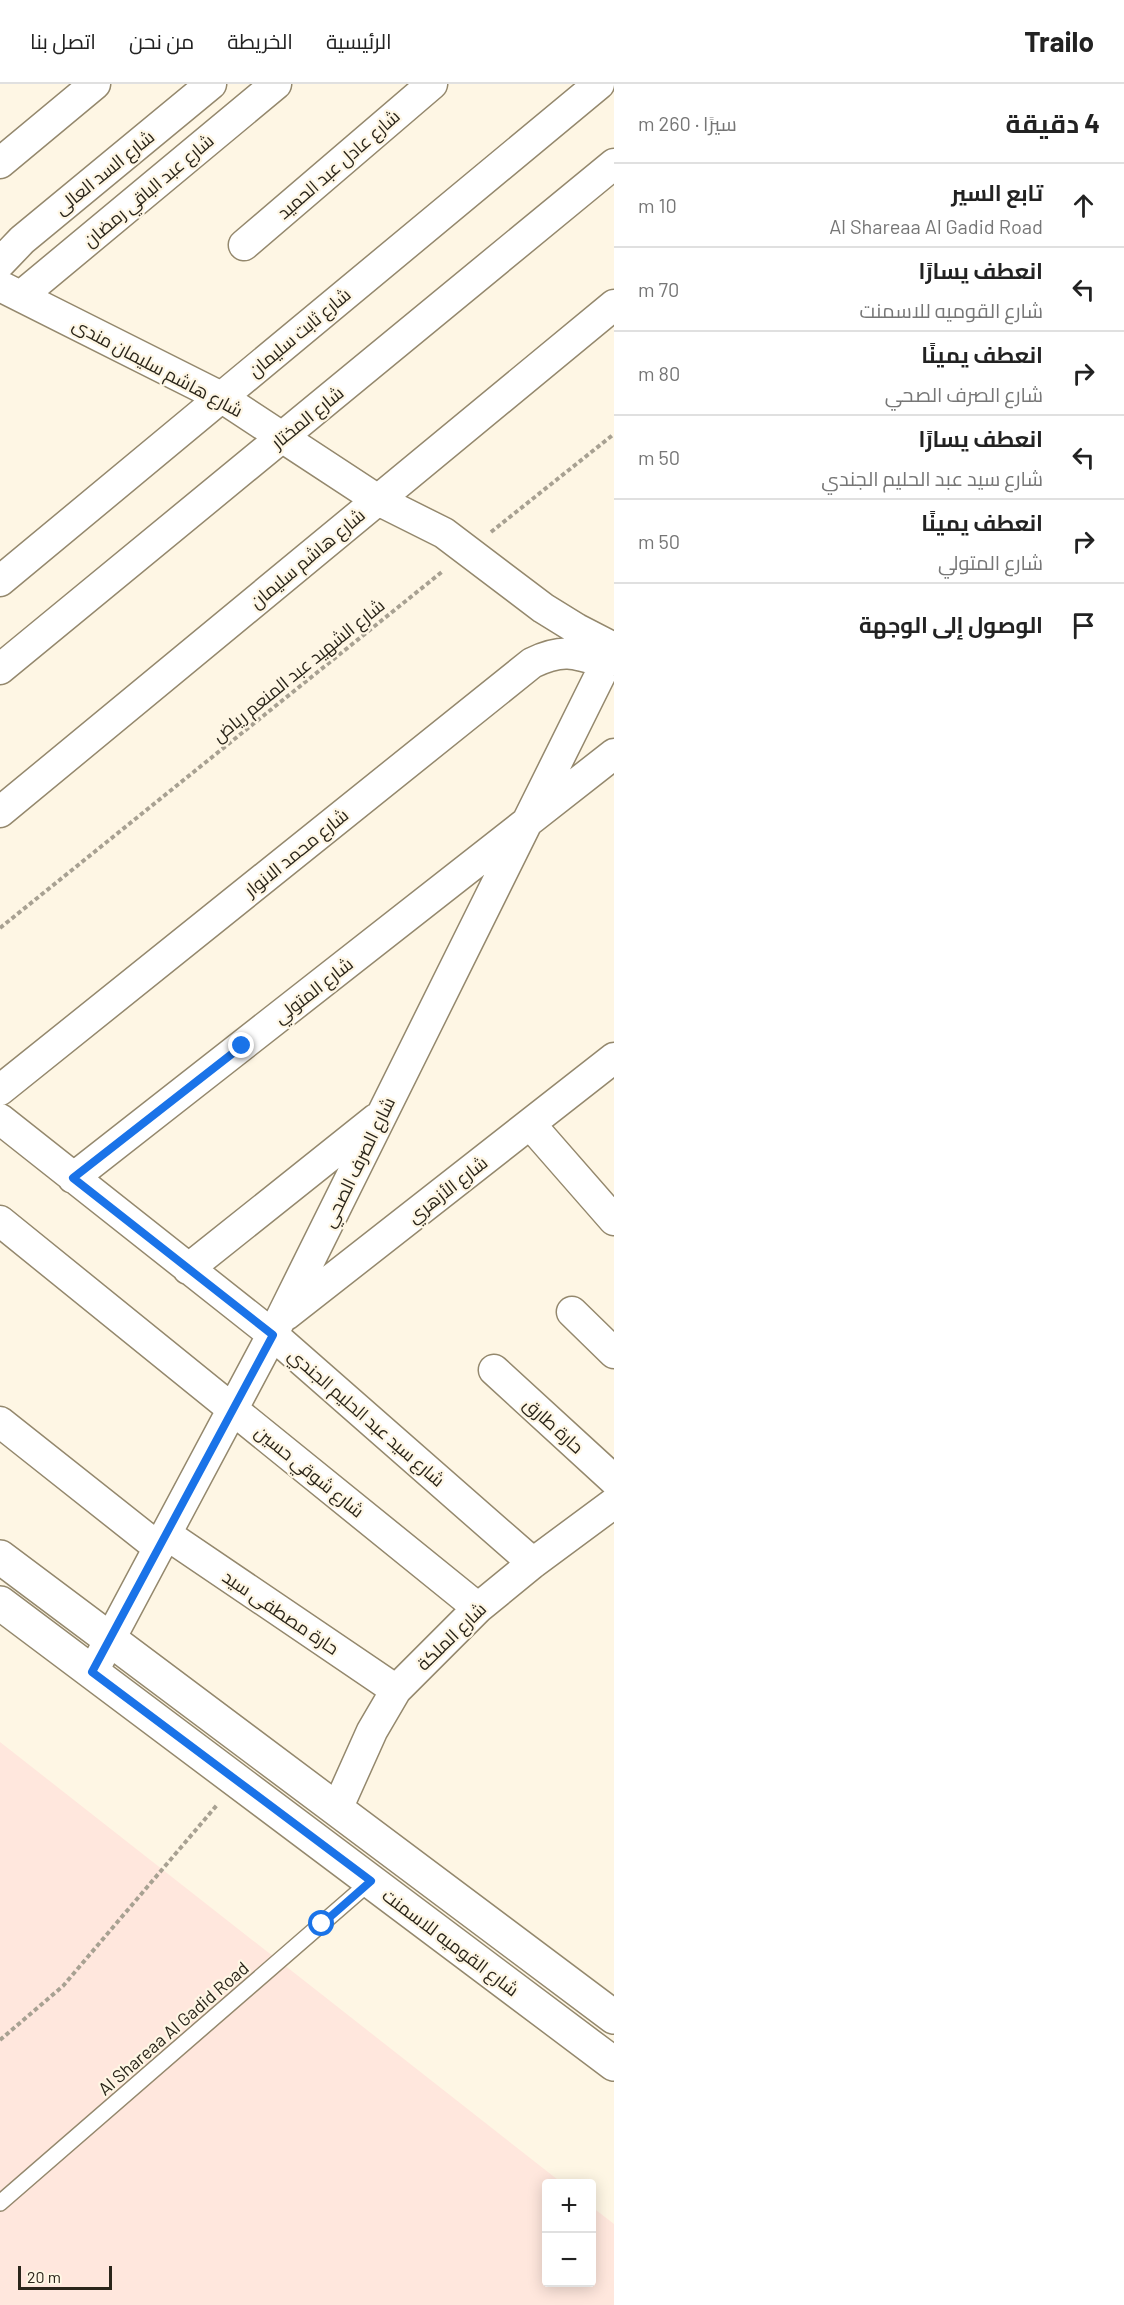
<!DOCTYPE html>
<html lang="ar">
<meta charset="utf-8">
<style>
:root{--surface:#fff;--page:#f2f2f2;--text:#222;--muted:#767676;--line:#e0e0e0}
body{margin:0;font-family:Barlow,Cairo,sans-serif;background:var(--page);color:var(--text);direction:rtl}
.controls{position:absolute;right:18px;bottom:18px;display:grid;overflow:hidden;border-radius:6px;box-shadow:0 3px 15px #0003}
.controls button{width:54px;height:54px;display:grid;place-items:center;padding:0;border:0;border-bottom:2px solid var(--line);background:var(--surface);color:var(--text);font:30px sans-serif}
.scale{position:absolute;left:18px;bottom:15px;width:94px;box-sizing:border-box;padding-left:6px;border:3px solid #2a251a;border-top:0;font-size:16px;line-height:21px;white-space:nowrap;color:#2a251a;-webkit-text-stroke:4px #fef6e4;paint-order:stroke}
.stop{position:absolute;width:18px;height:18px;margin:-14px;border:4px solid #1a73e8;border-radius:50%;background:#fff}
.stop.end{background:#1a73e8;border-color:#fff;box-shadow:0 2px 6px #0008}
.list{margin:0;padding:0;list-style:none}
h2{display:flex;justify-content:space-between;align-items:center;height:78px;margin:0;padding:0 24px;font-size:26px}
h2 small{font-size:20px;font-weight:400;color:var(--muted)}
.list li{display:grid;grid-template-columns:39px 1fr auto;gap:18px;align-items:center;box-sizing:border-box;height:84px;padding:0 24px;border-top:2px solid var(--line)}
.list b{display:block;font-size:22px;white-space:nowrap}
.list p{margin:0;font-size:20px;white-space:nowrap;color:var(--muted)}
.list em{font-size:20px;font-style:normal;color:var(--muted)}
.icon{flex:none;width:33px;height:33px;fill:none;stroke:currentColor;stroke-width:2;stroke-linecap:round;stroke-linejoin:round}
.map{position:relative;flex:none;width:614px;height:2221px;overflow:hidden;direction:ltr}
header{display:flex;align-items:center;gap:36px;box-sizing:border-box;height:84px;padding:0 30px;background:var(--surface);border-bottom:2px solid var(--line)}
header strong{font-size:28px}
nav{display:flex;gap:33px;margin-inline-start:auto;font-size:21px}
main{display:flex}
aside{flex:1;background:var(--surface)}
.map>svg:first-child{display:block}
.industrial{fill:#ffe7dd}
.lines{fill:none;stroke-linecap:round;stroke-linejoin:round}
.lane-casing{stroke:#94886d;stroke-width:18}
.street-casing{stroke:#94886d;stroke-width:33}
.secondary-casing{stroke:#94886d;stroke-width:36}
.path{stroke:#a8a192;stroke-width:4;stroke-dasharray:4.5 3;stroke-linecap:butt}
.lane{stroke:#fff;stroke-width:15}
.street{stroke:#fff;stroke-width:30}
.secondary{stroke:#fff;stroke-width:33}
.route{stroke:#1a73e8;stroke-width:8}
.labels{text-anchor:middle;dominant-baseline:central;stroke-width:4.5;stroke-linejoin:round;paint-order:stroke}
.street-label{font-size:18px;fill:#2a251a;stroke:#fef6e4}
</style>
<header>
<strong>Trailo</strong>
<nav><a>الرئيسية</a><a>الخريطة</a><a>من نحن</a><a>اتصل بنا</a></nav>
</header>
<main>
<aside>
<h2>4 دقيقة<small>سيرًا · 260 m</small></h2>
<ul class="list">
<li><svg class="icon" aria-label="ahead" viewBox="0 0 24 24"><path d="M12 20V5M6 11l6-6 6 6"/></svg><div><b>تابع السير</b><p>Al Shareaa Al Gadid Road</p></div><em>10 m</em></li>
<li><svg class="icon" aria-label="left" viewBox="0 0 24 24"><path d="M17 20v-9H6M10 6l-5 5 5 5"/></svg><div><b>انعطف يسارًا</b><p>شارع القوميه للاسمنت</p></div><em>70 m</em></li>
<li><svg class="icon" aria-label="right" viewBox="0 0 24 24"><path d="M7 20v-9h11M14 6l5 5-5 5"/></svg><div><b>انعطف يمينًا</b><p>شارع الصرف الصحي</p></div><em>80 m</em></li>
<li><svg class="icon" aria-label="left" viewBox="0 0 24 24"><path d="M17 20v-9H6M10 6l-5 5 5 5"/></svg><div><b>انعطف يسارًا</b><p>شارع سيد عبد الحليم الجندي</p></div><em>50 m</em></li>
<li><svg class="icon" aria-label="right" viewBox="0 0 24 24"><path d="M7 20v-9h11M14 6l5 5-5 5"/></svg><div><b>انعطف يمينًا</b><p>شارع المتولي</p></div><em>50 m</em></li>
<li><svg class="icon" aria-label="arrive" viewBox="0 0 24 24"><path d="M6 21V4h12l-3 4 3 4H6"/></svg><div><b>الوصول إلى الوجهة</b></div></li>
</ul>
</aside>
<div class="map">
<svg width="614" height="2221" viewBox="0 0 614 2221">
<rect width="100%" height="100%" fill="#fef6e4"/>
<path class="industrial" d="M 0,1658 L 562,2099 L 546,2100 L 546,2198 L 592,2198 L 592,2123 L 614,2140 L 614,2221 L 0,2221 Z"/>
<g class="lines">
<g class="lane-casing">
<path id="lane" d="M 0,2119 L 371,1797"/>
</g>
<g class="street-casing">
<path id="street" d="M 0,79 L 95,0
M 244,161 L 432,0
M 0,179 L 22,156 L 211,0
M 0,202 L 221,313 L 378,416 L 444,449 L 543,524 L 577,545 L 614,564
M 21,212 L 276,0
M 0,497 L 599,0
M 0,585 L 614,80
M 0,728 L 614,221
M 0,1006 L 532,579 C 563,564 575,569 606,579
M 0,1035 L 273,1251 L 533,1479
M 530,1040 L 614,1136
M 73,1094 L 614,670
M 0,1137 L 478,1524
M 188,1185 L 376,1035
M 572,1228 L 614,1269
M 286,1231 L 614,974
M 494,1286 L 614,1396
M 0,1338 L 159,1464
M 166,1450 L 396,1606
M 92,1589 L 280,1236 L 614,563
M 337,1725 L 372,1647 L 396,1606 L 478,1524 L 533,1479 L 614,1419"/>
</g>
<g class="secondary-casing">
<path id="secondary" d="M 0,1473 L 614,1933
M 0,1519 L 614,1980"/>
</g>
<path class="path" d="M 491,448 L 614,350
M 0,844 L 443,487
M 0,1956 L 63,1902 L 217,1721"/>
<use href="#lane" class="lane"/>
<use href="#street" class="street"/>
<use href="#secondary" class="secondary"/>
</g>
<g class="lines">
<path class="route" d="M 242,962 L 73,1094 L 273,1251 L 92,1588 L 371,1797 L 322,1840"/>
</g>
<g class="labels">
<g class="street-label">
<text transform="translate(338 80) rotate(-41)">شارع عادل عبد الحميد</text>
<text transform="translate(104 88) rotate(-39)">شارع السد العالى</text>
<text transform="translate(148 106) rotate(-40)">شارع عبد الباقي رمضان</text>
<text transform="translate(299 248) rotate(-40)">شارع ثابت سليمان</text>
<text transform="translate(158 283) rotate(28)">شارع هاشم سليمان مندى</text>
<text transform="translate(307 333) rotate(-39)">شارع المختار</text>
<text transform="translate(307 474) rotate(-40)">شارع هاشم سليمان</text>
<text transform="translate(298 586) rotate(-39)">شارع الشهيد عبد المنعم رياض</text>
<text transform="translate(296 768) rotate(-39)">شارع محمد الانوار</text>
<text transform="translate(313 906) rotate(-38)">شارع المتولي</text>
<text transform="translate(358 1078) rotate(-64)">شارع الصرف الصحي</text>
<text transform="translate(447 1105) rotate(-38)">شارع الأزهري</text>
<text transform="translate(367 1333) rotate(41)">شارع سيد عبد الحليم الجندي</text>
<text transform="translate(554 1341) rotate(42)">حارة طارق</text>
<text transform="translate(310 1387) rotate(39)">شارع شوقي حسين</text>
<text transform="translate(281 1528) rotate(34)">حارة مصطفى سيد</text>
<text transform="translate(451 1552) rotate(-44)">شارع الملكة</text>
<text transform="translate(451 1858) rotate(37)">شارع القوميه للاسمنت</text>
<text transform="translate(173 1944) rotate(-41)">Al Shareaa Al Gadid Road</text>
</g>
</g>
</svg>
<div class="controls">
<button>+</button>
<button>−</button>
</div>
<div class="scale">20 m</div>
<div class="stop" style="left:322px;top:1840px"></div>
<div class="stop end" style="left:242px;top:962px"></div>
</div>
</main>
